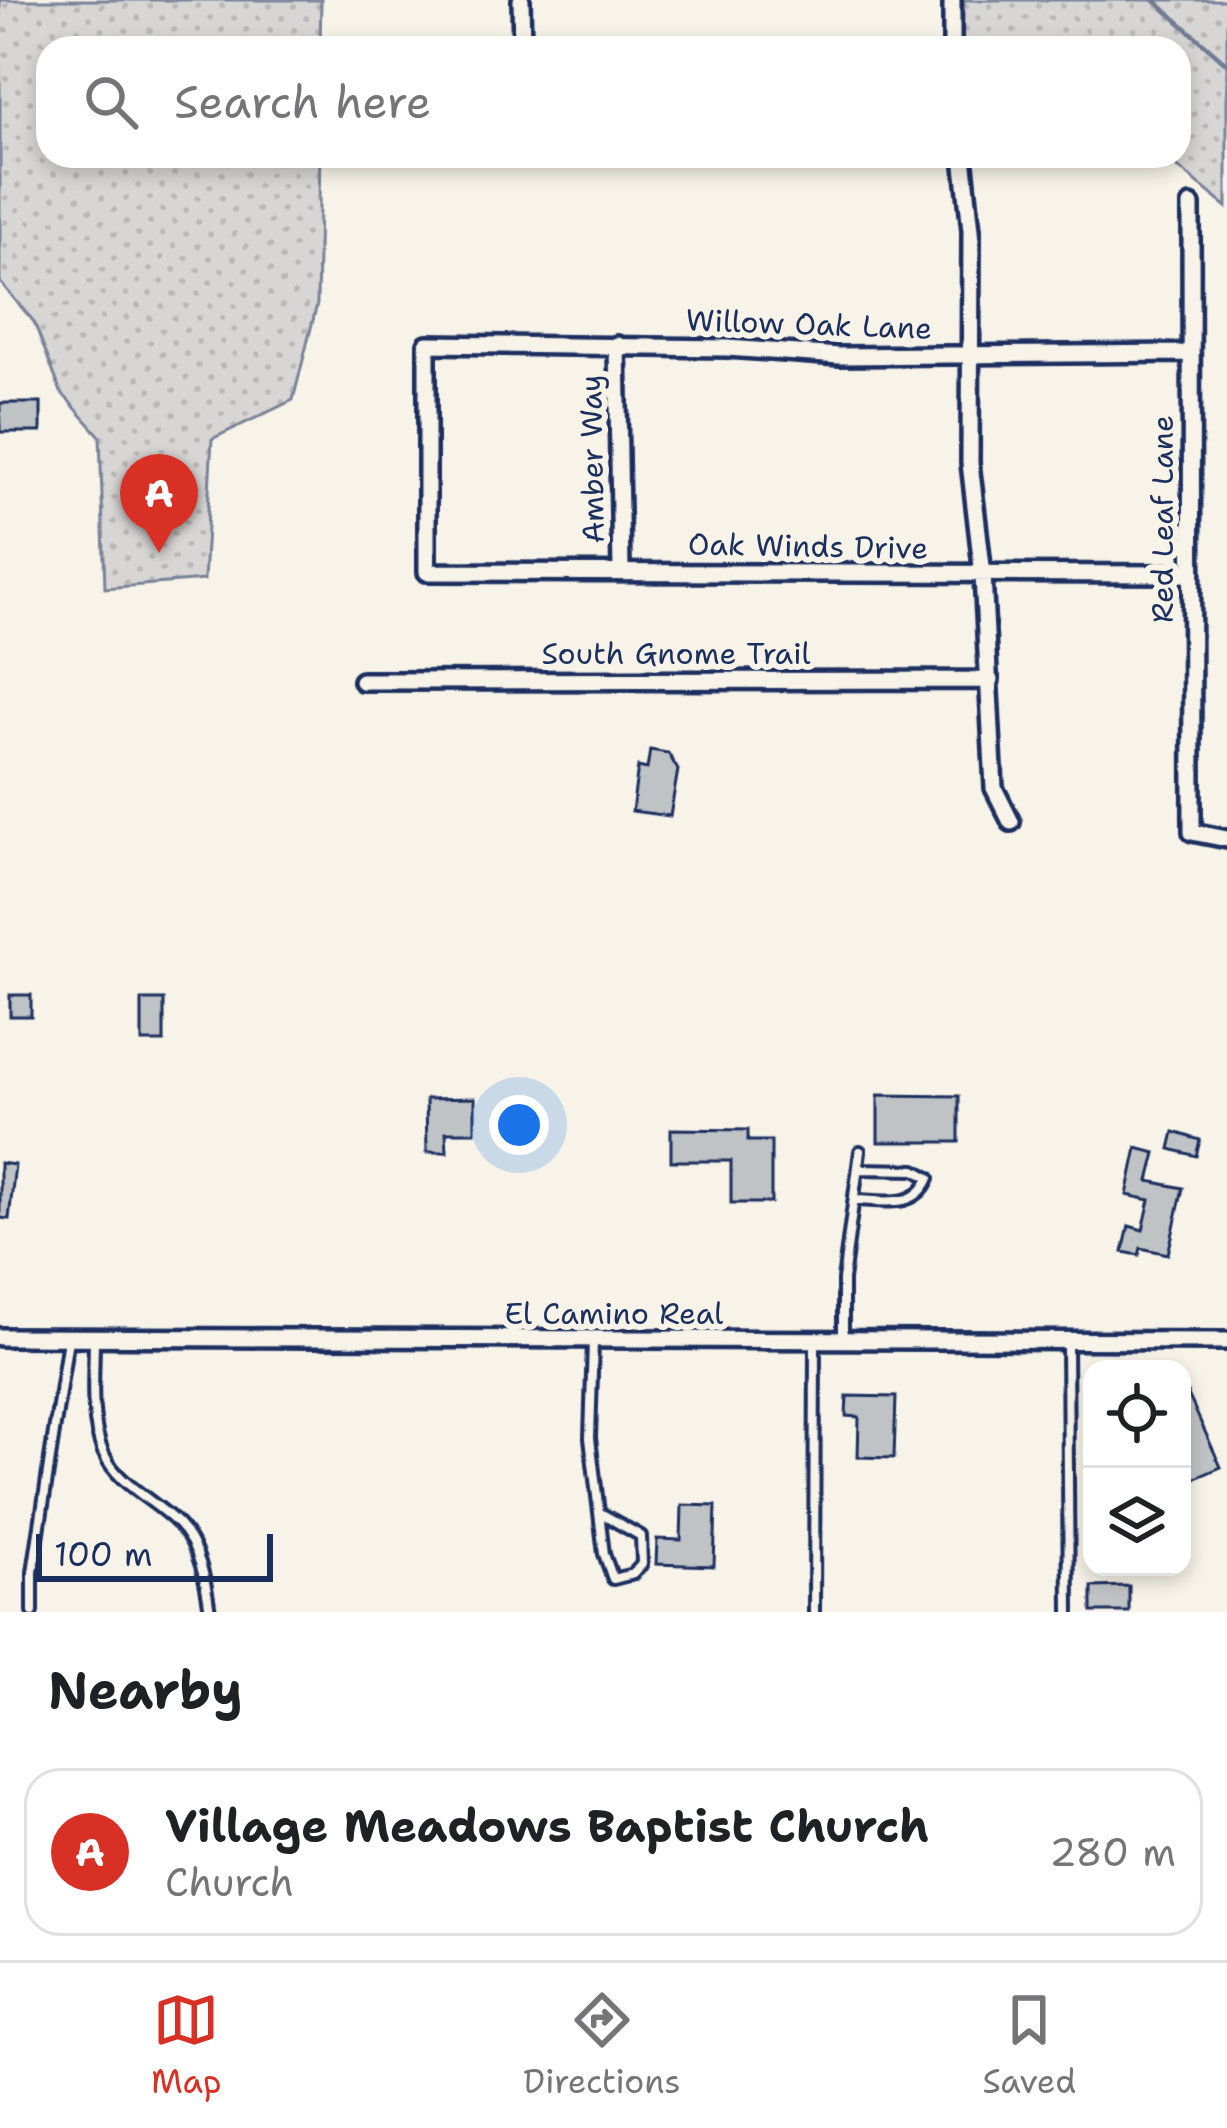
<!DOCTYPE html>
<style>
:root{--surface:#fff;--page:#f6f6f6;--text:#202124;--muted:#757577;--line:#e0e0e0;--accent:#d93025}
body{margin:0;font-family:"Shantell Sans",sans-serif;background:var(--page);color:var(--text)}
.controls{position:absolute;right:36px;bottom:36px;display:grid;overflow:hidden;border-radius:24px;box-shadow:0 6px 18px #0003}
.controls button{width:108px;height:108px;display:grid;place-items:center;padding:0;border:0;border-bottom:3px solid var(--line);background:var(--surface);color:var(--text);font:60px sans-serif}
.scale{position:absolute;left:36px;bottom:30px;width:237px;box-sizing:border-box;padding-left:12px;border:6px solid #1b2f5e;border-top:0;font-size:33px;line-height:42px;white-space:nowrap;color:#1b2f5e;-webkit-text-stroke:9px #f7f3e8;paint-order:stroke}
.you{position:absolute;left:519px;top:1125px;width:42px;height:42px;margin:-30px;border:9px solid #fff;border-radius:50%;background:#1a73e8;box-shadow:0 0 0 18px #1a73e833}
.badge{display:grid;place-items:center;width:78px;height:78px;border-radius:50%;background:var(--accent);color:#fff;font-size:39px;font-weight:700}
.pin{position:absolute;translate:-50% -99px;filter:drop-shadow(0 3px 6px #0008)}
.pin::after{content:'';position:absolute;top:63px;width:42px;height:36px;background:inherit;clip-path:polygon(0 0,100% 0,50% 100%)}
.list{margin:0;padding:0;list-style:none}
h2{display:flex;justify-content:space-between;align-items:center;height:156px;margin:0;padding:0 48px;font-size:51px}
h2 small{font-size:39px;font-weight:400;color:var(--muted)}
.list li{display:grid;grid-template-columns:78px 1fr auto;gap:36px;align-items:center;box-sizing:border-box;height:168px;margin:0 24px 24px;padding:0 24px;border:3px solid var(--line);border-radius:36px}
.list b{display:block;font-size:45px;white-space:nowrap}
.list p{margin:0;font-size:39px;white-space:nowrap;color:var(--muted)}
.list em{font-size:39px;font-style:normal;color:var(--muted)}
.icon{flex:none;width:66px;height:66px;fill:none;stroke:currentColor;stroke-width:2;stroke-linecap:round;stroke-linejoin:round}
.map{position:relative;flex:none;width:1227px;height:1612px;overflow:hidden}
.search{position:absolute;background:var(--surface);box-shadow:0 6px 18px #0003;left:36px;right:36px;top:36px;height:132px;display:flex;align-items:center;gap:30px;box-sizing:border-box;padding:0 42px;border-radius:36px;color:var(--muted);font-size:45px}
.sheet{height:348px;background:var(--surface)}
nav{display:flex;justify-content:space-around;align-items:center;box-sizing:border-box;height:168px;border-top:3px solid var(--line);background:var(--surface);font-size:33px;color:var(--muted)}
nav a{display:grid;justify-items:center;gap:6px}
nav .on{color:var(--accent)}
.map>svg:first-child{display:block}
.grass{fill:url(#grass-dots);stroke:#798299;stroke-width:3}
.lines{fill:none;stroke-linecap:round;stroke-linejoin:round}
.stream{stroke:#727c95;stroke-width:4.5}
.building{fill:#c0c3c5;stroke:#1b2f5e;stroke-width:3}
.lane-casing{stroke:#1b2f5e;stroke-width:16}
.street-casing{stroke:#1b2f5e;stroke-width:24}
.lane{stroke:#f7f3e8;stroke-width:8}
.street{stroke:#f7f3e8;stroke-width:15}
.labels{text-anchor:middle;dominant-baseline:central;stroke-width:12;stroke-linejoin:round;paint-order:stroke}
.street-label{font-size:30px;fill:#1b2f5e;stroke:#f7f3e8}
</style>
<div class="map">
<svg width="1227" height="1612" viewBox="0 0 1227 1612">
<defs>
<pattern id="grass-dots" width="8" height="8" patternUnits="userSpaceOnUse" patternTransform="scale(3)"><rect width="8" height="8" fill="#d7d6d4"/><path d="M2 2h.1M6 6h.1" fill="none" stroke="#b8b8b8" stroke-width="1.8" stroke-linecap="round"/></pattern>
</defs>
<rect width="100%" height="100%" fill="#f7f3e8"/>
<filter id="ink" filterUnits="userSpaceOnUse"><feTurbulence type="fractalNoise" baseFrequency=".00833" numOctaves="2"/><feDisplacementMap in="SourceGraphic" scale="24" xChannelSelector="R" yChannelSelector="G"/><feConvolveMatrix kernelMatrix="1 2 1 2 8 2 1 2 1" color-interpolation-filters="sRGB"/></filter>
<g filter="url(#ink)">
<path class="grass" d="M 0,0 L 321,0 L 320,48 L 48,48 L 48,156 L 320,156 L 317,304 L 293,400 L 212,439 L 204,580 L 105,588 L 100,436 L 61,392 L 34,322 L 0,282 Z
M 964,0 L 1227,0 L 1227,207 L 1164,156 L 1179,156 L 1179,48 L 962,48 Z"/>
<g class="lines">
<path class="stream" d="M 1154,0 L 1227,64"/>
</g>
<path class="building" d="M 0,403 L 41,403 L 41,432 L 0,432 Z
M 650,750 L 668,753 L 678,770 L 670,816 L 632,811 L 638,767 L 647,769 Z
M 10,995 L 31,995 L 31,1016 L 10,1016 Z
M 142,1000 L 164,1000 L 164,1042 L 142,1042 Z
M 878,1095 L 959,1096 L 959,1142 L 878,1142 Z
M 475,1098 L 475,1132 L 446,1132 L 447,1152 L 427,1152 L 426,1099 Z
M 508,1107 L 526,1109 L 525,1126 L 507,1125 Z
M 671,1129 L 748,1130 L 748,1141 L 771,1141 L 771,1203 L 731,1203 L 731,1161 L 671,1161 Z
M 1174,1132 L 1200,1140 L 1196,1156 L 1170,1149 Z
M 1137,1148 L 1156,1153 L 1149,1181 L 1183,1188 L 1168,1254 L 1141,1248 L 1139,1255 L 1123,1252 L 1129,1226 L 1143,1230 L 1150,1200 L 1127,1195 Z
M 0,1163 L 15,1165 L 9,1219 L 0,1218 Z
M 1182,1381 L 1221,1467 L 1182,1484 Z
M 847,1396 L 896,1397 L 894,1458 L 858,1457 L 859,1417 L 846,1416 Z
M 682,1505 L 716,1506 L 714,1566 L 656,1564 L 657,1539 L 681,1540 Z
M 1129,1586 L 1129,1612 L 1092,1612 L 1092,1587 Z"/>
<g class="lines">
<g class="lane-casing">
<path id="lane" d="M 857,1200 C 885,1201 916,1209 929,1178 L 915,1170 L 859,1169
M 94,1339 C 94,1374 89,1419 103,1452 C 118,1486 154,1499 178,1524 C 200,1546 206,1582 210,1612
M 843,1339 L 843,1280 L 860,1151
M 593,1341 L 590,1438 L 604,1554 L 613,1579 L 633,1574 L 642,1564 L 641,1536 L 602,1514
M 1067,1342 L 1069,1612
M 33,1612 L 33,1572 L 68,1339
M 814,1612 L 815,1342"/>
</g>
<g class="street-casing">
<path id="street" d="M 521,0 L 522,48
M 952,0 L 952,48
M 963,156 L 971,230 L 970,463 L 983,575 L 994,788 L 1011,822
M 1191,205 L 1192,832 L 1227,839
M 617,345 L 621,571
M 1188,574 L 427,572 L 427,344 L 727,348 L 839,356 L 1190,353
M 362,681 L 990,680
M 0,1337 L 1227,1341"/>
</g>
<use href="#lane" class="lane"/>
<use href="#street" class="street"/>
</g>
</g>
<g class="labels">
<g class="street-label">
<text transform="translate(809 324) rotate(2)">Willow Oak Lane</text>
<text transform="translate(592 459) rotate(-91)">Amber Way</text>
<text transform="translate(1162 519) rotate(-90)">Red Leaf Lane</text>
<text transform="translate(808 546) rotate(1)">Oak Winds Drive</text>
<text x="676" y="653">South Gnome Trail</text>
<text x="614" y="1313">El Camino Real</text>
</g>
</g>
</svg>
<div class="controls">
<button><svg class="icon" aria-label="locate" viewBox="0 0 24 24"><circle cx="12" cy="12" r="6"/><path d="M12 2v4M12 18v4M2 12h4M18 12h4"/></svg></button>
<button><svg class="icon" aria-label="layers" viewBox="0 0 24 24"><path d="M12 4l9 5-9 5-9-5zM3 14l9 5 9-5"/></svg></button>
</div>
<div class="scale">100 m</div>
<div class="you"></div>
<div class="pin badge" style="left:159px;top:553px">A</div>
<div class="search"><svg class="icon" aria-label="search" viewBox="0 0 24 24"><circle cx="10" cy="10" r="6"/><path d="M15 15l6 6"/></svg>Search here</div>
</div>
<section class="sheet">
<h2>Nearby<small></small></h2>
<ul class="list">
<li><span class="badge">A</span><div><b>Village Meadows Baptist Church</b><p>Church</p></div><em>280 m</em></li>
</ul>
</section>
<nav>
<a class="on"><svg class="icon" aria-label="map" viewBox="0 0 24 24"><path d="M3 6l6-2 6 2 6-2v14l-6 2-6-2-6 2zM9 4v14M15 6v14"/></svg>Map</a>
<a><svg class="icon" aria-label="directions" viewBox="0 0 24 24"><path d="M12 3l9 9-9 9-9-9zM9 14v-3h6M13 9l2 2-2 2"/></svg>Directions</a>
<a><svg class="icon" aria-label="saved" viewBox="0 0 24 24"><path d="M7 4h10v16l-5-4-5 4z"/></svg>Saved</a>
</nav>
